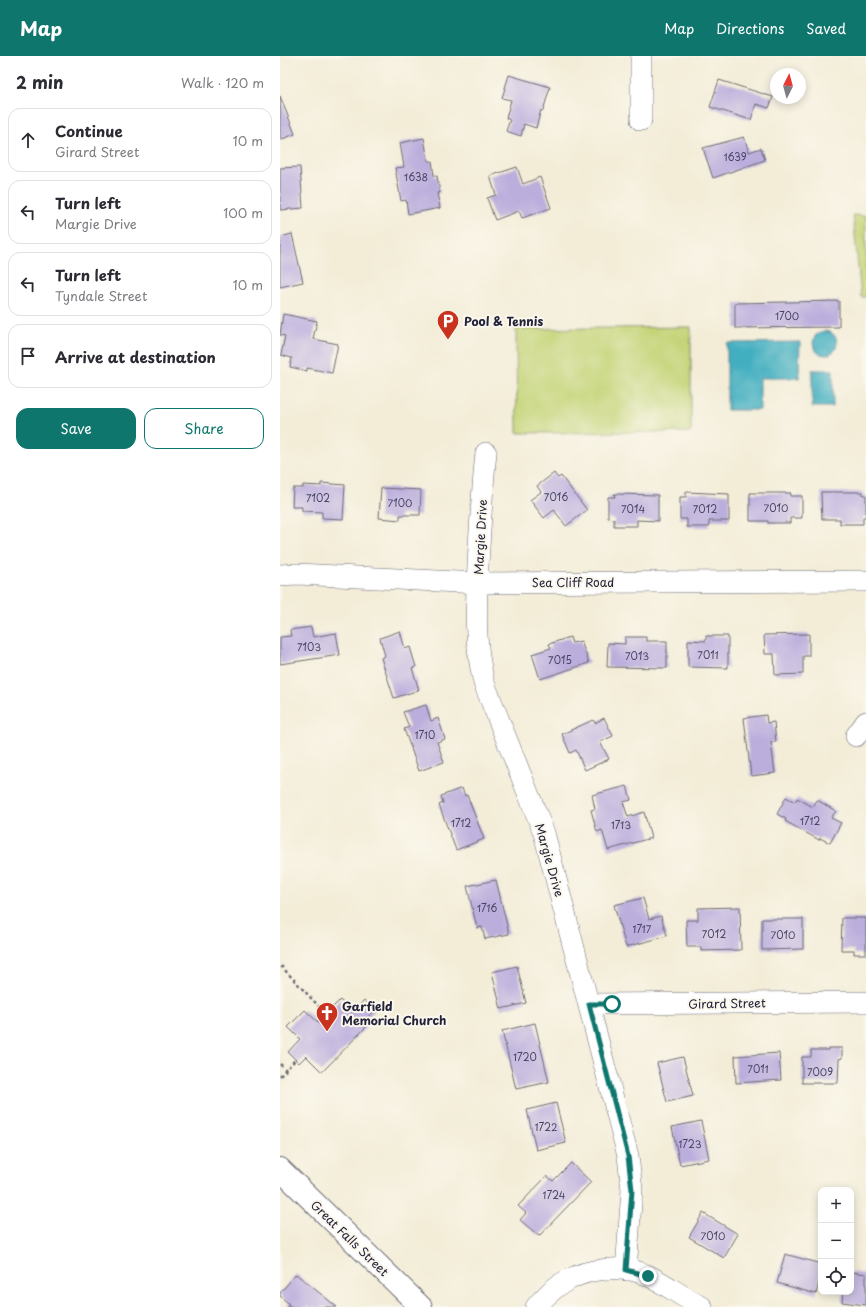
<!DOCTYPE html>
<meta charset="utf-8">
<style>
:root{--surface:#fff;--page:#f7f7f7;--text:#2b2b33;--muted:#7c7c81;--line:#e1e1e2;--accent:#0f766e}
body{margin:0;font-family:"Playpen Sans",sans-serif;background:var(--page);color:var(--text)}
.controls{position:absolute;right:12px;bottom:12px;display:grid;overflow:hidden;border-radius:8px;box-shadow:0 2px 10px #0003}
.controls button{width:36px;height:36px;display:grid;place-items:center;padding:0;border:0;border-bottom:1px solid var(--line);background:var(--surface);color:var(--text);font:20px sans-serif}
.compass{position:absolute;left:490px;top:12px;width:36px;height:36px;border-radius:50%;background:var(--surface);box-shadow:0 2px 10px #0003;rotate:6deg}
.stop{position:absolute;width:12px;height:12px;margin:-9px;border:3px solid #0f766e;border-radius:50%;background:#fff}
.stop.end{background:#0f766e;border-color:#fff;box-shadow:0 1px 4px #0008}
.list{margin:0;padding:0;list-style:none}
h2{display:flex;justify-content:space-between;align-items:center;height:52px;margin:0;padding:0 16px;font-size:17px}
h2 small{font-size:13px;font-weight:400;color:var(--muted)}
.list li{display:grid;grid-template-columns:26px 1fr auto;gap:12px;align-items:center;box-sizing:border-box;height:64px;margin:0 8px 8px;padding:0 8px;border:1px solid var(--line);border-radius:12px}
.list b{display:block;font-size:15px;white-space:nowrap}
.list p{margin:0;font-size:13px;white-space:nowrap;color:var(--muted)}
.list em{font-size:13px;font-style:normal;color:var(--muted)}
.actions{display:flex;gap:8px;padding:12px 16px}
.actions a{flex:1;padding:9px 0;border:1px solid var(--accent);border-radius:12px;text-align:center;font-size:14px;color:var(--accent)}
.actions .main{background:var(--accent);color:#fff}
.icon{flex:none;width:22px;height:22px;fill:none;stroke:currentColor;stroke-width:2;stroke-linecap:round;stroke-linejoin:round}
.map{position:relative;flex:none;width:586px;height:1251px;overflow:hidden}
header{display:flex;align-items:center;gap:24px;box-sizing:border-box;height:56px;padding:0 20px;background:var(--accent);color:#fff}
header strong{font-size:19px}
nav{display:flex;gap:22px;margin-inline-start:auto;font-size:14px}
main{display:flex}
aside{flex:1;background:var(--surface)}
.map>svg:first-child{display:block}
.green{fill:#c4d477;stroke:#737b59}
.water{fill:#43afc0;stroke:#32687e}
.building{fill:#bbaedd}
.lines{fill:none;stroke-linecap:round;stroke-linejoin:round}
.minor-casing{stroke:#6b6972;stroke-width:22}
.secondary-casing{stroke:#6b6972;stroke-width:24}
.path{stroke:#6b6972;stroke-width:2.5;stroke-dasharray:3 3;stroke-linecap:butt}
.minor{stroke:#fff;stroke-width:21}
.secondary{stroke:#fff;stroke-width:22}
.route{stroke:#0f766e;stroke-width:5}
.labels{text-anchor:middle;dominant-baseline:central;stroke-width:4;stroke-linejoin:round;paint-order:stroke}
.number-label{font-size:10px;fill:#484564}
.poi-label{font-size:12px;font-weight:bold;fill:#22223b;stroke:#fbf7ec;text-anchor:start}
.street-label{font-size:12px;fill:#22223b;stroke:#fbf7ec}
</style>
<header>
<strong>Map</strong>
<nav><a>Map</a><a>Directions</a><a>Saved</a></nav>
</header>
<main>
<aside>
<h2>2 min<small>Walk · 120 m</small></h2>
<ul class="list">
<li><svg class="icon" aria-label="ahead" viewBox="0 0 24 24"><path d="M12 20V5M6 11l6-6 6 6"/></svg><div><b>Continue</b><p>Girard Street</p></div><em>10 m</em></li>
<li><svg class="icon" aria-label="left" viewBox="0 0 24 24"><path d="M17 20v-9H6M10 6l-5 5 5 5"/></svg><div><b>Turn left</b><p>Margie Drive</p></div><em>100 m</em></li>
<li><svg class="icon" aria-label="left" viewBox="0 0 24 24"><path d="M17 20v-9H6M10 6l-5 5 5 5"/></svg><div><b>Turn left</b><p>Tyndale Street</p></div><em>10 m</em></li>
<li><svg class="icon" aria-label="arrive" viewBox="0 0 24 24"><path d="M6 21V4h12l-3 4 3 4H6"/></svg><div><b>Arrive at destination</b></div></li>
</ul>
<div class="actions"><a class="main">Save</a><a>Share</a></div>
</aside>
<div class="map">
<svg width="586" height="1251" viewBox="0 0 586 1251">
<rect width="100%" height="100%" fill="#fbf7ec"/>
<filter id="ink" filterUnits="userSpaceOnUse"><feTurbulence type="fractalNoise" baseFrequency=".025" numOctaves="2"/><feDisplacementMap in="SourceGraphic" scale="8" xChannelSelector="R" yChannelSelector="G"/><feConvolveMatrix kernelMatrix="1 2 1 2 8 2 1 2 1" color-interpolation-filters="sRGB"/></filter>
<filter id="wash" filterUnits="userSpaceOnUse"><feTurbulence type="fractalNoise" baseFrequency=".012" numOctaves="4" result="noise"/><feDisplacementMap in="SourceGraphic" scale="16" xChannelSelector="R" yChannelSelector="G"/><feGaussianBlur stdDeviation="0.9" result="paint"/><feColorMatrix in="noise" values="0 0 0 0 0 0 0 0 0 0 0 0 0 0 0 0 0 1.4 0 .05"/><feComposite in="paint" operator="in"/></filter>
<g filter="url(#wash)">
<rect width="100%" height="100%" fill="#f3edd8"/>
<path class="green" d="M 573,159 L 586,160 L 586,241 L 581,241 Z
M 411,271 L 411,376 L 237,377 L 236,273 Z"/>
<path class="water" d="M533 287a12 12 0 1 1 24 0a12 12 0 1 1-24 0Z
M 520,286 L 519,322 L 480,322 L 480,354 L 447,354 L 447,287 Z
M 532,314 L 553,314 L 553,351 L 532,351 Z"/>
<g id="blocks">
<path class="building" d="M 229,19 L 270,31 L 263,55 L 261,54 L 256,72 L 244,68 L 241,80 L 226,75 L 230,64 L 226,62 L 231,44 L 222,42 Z
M 439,24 L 493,41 L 489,52 L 476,48 L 471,64 L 430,51 Z
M 0,40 L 15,78 L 0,84 Z
M 464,81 L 469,96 L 481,92 L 485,104 L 433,122 L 423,92 Z
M 144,82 L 148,105 L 152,105 L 154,120 L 157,120 L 160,137 L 157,137 L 160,152 L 128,158 L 126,144 L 121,145 L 115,112 L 124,111 L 120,87 Z
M 20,111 L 23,152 L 0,154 L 0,112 Z
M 237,111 L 243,128 L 260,121 L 271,152 L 242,162 L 239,155 L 215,164 L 207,142 L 216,139 L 210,120 Z
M 12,178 L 23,226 L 0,231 L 0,181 Z
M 559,245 L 559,271 L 455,272 L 455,247 Z
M 3,258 L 37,265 L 33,283 L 58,288 L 52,317 L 27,312 L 27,315 L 10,311 L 12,302 L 1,299 L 5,280 L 0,279 Z
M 274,417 L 278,422 L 281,420 L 307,454 L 286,470 L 274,454 L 264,462 L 250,444 L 261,436 L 257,430 Z
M 41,427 L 65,429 L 63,463 L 42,462 L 42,456 L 22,455 L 22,451 L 12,451 L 13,432 L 23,432 L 23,429 L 41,430 Z
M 101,432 L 141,434 L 140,459 L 120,459 L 120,464 L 99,462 Z
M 406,436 L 449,438 L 449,465 L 429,465 L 429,471 L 407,471 L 407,463 L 400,463 L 400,441 L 406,441 Z
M 541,436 L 583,436 L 583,439 L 586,439 L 586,461 L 583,461 L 583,468 L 560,468 L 560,463 L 542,463 Z
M 470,437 L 511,437 L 510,440 L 522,440 L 522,462 L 510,462 L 510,467 L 488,467 L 488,465 L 470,465 Z
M 334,438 L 378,439 L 378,465 L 357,464 L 357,470 L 334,470 L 334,463 L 328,462 L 328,441 L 335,441 Z
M 31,571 L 33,581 L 56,577 L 60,599 L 0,608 L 0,581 L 11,580 L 10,574 Z
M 120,575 L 125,593 L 130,591 L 136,611 L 132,612 L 139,634 L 114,642 L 101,602 L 105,600 L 100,582 Z
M 529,578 L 529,600 L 523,600 L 523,618 L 495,619 L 494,598 L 485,598 L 484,579 Z
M 426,580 L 448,580 L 448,612 L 408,611 L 408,584 L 426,585 Z
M 290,581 L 292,587 L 301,585 L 309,607 L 260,623 L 252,598 L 271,592 L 269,588 Z
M 345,581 L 366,581 L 366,585 L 387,585 L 387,612 L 327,611 L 328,587 L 345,588 Z
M 146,649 L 151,665 L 158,662 L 165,683 L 157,686 L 164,706 L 139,715 L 124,673 L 129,671 L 123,656 Z
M 486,659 L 487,667 L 494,666 L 496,686 L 491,686 L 495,717 L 471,720 L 464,662 Z
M 324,662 L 333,680 L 320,686 L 329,703 L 305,714 L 296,694 L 290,697 L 282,678 L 313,664 L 315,667 Z
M 347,730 L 351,744 L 343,746 L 348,761 L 364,756 L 371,782 L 328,794 L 322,774 L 317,776 L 311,754 L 315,753 L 312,739 Z
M 182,732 L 185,740 L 187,739 L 204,783 L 176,794 L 159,749 L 163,747 L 161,740 Z
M 506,741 L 515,746 L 517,742 L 533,751 L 537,744 L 556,755 L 551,762 L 561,767 L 550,787 L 540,782 L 539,784 L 505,765 L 506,763 L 497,758 Z
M 216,824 L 229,878 L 205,883 L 202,871 L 197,872 L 187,830 Z
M 363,842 L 369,863 L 381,860 L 387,880 L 346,891 L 334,849 Z
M 460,851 L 461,894 L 421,895 L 421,891 L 407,891 L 406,864 L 418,864 L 418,852 Z
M 562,862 L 586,862 L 586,898 L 574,898 L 574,894 L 561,894 Z
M 482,863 L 523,863 L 523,893 L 482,894 Z
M 237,910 L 246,947 L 221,953 L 212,916 Z
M 60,944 L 73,956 L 84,944 L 95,954 L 84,965 L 88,969 L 42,1016 L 26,1000 L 19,1007 L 8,996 L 20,983 L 8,971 L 25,954 L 44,972 L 57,959 L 51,953 Z
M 255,967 L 269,1026 L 236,1033 L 222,975 Z
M 548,992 L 562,992 L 562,1002 L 559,1003 L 558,1027 L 522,1027 L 522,1001 L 531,1001 L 531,994 L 548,994 Z
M 499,997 L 501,1024 L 456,1027 L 455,1000 Z
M 403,1001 L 413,1040 L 387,1046 L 377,1007 Z
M 276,1047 L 286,1087 L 256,1094 L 247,1054 Z
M 421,1065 L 429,1103 L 400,1109 L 392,1071 Z
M 291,1107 L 311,1126 L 259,1180 L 240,1164 L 246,1157 L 238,1150 L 267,1120 L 273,1125 Z
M 423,1157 L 458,1178 L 444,1202 L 409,1181 Z
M 505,1198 L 541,1208 L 541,1219 L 536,1238 L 497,1227 Z
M 571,1216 L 586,1218 L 586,1249 L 562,1246 L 563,1236 L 571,1236 Z
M 16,1218 L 57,1251 L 7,1251 L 9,1248 L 0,1240 L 0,1237 Z"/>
</g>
</g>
<g filter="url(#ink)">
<use href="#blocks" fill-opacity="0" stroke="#6b6972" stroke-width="1"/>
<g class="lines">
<g class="minor-casing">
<path id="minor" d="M 361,0 L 361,64
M 206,397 C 202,435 200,472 198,509 C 196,551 194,586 204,627 L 264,777 L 348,1100 L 352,1134 L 346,1214
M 0,519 L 17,518 L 198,527 L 586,525
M 576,680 L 586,666
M 309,948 L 586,946
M 256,1251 C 265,1241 274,1231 286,1225 C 309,1212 344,1208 369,1220 C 387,1229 404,1242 422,1251"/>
</g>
<g class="secondary-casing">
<path id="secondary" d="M 0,1113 L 141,1251"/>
</g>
<path class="path" d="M 1,910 L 46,958
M 38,966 L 51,953
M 0,1008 L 6,1014
M 0,1020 L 16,1003"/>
<use href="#minor" class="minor"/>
<use href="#secondary" class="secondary"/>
</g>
</g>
<g class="lines" filter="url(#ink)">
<path class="route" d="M 332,948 L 309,948 L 348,1100 L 352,1134 L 346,1214 L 368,1220"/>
</g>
<defs>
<g id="parking-pin" transform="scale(1.15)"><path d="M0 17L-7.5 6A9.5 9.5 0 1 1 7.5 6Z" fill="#c8321e" stroke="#fbf7ec"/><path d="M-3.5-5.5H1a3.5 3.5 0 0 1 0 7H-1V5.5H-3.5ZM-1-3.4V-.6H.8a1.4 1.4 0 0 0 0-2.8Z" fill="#fff"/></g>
<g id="church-pin" transform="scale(1.15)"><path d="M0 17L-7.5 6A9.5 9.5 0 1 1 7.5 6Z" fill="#c8321e" stroke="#fbf7ec"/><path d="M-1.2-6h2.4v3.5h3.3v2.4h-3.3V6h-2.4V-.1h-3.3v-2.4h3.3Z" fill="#fff"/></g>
</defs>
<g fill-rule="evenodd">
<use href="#parking-pin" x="168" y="265"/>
<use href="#church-pin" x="47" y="957"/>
</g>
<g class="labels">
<g class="number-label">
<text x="455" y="100">1639</text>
<text x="136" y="120">1638</text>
<text x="507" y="259">1700</text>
<text x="276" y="440">7016</text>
<text x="38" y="441">7102</text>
<text x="120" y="446">7100</text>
<text x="496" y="451">7010</text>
<text x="353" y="452">7014</text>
<text x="425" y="452">7012</text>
<text x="29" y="590">7103</text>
<text x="428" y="598">7011</text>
<text x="357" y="599">7013</text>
<text x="280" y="603">7015</text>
<text x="145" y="678">1710</text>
<text x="530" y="764">1712</text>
<text x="181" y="766">1712</text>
<text x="341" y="768">1713</text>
<text x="207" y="851">1716</text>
<text x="362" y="872">1717</text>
<text x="434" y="877">7012</text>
<text x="503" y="878">7010</text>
<text x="245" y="1000">1720</text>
<text x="478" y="1012">7011</text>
<text x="540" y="1015">7009</text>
<text x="266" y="1070">1722</text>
<text x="410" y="1087">1723</text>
<text x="274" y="1138">1724</text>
<text x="433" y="1179">7010</text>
</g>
<g class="poi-label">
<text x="184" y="265">Pool &amp; Tennis</text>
<text x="62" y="950">Garfield<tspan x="62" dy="14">Memorial Church</tspan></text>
</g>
<g class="street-label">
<text transform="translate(200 481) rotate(-87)">Margie Drive</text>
<text x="293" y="526">Sea Cliff Road</text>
<text transform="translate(270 804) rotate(74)">Margie Drive</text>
<text transform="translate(447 947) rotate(-1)">Girard Street</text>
<text transform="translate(70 1182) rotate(44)">Great Falls Street</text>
</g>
</g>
</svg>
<div class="controls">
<button>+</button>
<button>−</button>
<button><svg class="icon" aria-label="locate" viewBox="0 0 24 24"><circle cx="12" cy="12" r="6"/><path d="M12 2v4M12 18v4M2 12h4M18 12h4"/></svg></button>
</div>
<svg class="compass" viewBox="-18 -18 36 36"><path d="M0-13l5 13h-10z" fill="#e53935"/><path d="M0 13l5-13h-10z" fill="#7c7c81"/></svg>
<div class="stop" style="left:332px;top:948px"></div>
<div class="stop end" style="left:368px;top:1220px"></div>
</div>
</main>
